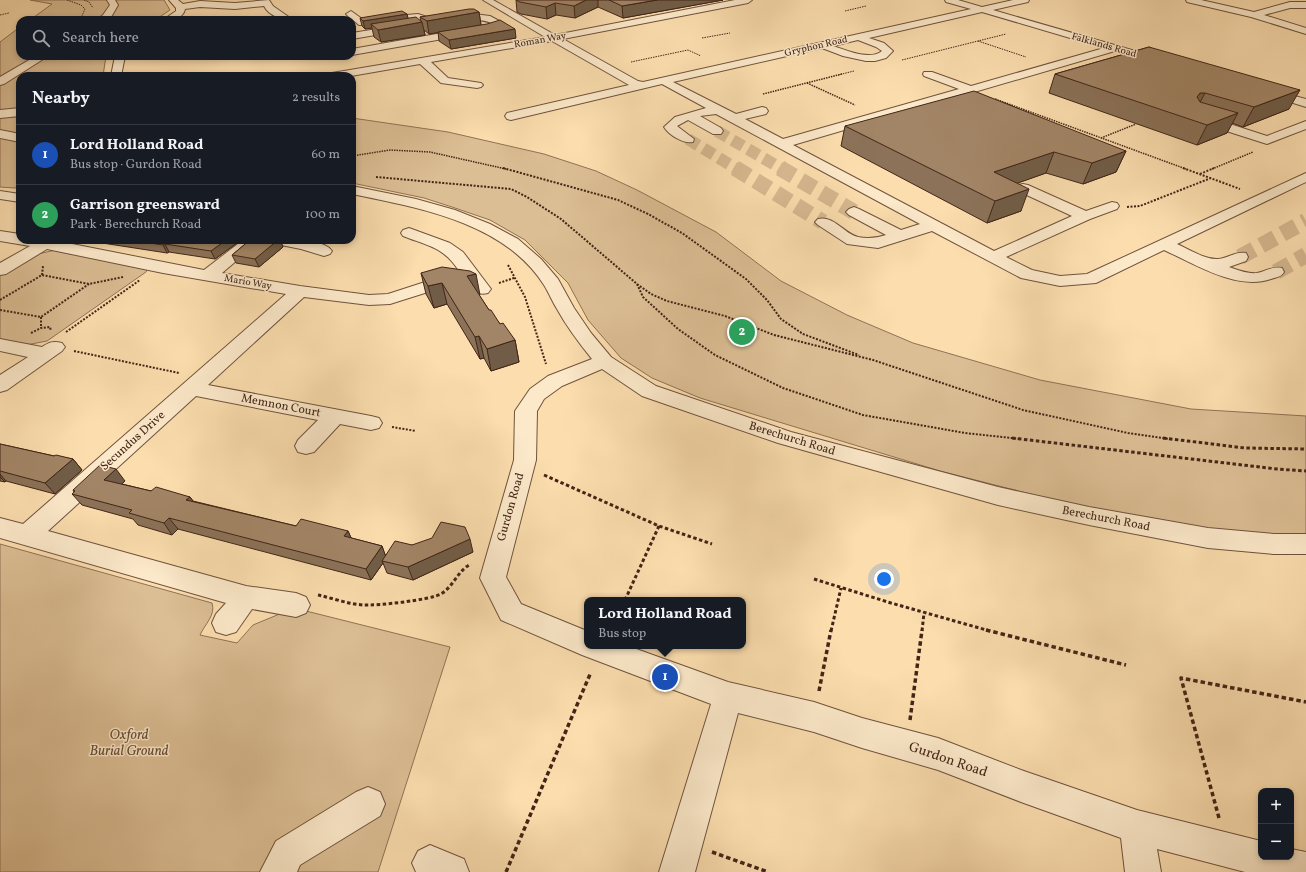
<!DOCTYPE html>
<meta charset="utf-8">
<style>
:root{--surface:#171b24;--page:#20242c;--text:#f1f3f6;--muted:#9ea1a6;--line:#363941;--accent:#c59692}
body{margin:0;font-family:Vollkorn,serif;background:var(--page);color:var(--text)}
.controls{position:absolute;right:12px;bottom:12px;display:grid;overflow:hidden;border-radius:8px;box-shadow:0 2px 6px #0003}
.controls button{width:36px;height:36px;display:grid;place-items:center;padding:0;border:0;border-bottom:1px solid var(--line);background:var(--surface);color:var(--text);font:20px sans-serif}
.you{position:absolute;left:884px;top:579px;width:14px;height:14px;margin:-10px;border:3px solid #fff;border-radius:50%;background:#1a73e8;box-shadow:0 0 0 6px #1a73e833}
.badge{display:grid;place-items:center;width:26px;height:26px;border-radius:50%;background:var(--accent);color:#fff;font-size:13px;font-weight:700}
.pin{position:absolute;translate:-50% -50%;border:2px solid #fff;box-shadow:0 1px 4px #0006}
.popup{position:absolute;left:584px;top:597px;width:162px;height:52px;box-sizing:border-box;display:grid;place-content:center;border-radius:8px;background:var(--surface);filter:drop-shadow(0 1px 3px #0005);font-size:13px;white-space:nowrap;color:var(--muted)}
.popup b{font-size:15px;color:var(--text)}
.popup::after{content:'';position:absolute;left:50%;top:100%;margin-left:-8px;border:8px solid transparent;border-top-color:var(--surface)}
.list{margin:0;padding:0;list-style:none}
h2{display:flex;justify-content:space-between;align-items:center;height:52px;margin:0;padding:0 16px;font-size:17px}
h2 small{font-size:13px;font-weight:400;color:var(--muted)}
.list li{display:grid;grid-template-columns:26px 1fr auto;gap:12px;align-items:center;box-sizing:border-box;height:60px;padding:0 16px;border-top:1px solid var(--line)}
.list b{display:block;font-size:15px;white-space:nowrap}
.list p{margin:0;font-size:13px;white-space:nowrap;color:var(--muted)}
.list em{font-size:13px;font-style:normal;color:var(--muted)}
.icon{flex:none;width:22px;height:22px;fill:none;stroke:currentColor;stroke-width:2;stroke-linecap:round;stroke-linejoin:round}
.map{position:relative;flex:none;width:1306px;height:872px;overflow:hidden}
.search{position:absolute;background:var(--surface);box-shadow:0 2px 6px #0003;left:16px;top:16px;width:340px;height:44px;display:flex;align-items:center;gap:10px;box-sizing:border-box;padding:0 14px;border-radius:12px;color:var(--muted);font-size:15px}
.panel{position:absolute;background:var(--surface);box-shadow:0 2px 6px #0003;left:16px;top:72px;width:340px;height:172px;border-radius:12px}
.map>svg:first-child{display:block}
.green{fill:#dcbe94;stroke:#8f7256}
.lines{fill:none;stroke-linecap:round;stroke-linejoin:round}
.minor-tunnel-far1{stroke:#d6b890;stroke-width:12;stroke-dasharray:12 6;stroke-linecap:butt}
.minor-tunnel{stroke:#d6b890;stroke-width:16;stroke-dasharray:16 8;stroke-linecap:butt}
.minor-casing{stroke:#70533d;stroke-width:2}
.path-far4{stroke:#422517;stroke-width:1;stroke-dasharray:1.5 1;stroke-linecap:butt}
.path-far3{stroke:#422517;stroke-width:1.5;stroke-dasharray:1.5 1;stroke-linecap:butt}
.path-far2{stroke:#422517;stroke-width:2;stroke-dasharray:2 1.5;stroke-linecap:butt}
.path-far1{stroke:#422517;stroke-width:3;stroke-dasharray:3.5 2.5;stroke-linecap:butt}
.path{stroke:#422517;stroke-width:3.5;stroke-dasharray:4.5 3;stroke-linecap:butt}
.minor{fill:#fce9ca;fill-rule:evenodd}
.wall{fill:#8b7258;stroke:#422517}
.shaded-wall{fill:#715d47;stroke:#422517}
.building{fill:#a28566;stroke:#422517}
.labels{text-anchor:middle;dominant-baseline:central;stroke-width:3;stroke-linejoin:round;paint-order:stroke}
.far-street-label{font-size:10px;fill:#422517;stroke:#fce9ca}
.street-label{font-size:12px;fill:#422517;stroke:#fce9ca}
.near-park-label{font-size:14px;font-style:italic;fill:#684b36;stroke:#fce9ca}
.near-street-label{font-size:14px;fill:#422517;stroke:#fce9ca}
</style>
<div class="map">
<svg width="1306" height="872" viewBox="0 0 1306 872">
<rect width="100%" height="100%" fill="#fbddae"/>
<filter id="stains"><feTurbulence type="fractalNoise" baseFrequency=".005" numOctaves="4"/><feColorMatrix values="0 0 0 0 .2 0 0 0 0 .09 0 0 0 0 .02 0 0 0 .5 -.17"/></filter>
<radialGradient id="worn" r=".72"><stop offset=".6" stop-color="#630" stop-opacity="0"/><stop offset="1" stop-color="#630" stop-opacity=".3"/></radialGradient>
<path class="green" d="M 30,0 L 164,0 L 170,10 L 155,20 L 30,20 L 52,4 Z
M 20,27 L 20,56 L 106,56 L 103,76 L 20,76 L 20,186 L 15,188 L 0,187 L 0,42 Z
M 352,118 L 448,132 L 544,154 L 596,171 L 637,190 L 716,232 L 781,281 L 847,315 L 913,343 L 1040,380 L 1191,409 L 1306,416 L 1306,537 L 1273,539 L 1097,511 L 940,471 L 700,398 L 652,378 L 621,358 L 588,320 L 568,283 L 525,240 L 490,220 L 452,207 L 424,198 L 352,183 Z
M 60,249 L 149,264 L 146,272 L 47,341 L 26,345 L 0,340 L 0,273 L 29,256 Z
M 0,544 L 212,603 C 216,615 205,624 200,635 L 237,643 L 253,625 L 294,608 L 450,647 L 378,872 L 0,872 Z"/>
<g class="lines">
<path class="minor-tunnel-far1" d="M 717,131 L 782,169
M 688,139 L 737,169"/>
<path class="minor-tunnel" d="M 735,168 L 823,222
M 780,168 L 854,212
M 1240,257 L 1306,221
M 1276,272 L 1306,255"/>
<g class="minor-casing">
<path id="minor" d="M 107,0 L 115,0 L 118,5 L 110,19 L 97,20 L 103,15 L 110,5 Z
M 169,0 L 178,0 L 183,4 L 200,1 L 235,3 L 269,0 L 273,6 L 293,20 C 282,20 269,16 264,6 L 235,9 L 200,7 L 185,9 C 183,19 172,20 163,20 L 176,11 L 176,8 Z
M 483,0 L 493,0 L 555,35 L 735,0 L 752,0 L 748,3 L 563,39 L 638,81 L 643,82 L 971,9 L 946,2 L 945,0 L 958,0 L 982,7 L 1013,0 L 1029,0 L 1028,2 L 993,10 L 1163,59 L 1164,61 L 1159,64 L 1115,51 L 793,145 L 994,251 L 1072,216 L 1018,191 L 1016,188 L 1018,185 L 1023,184 L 1028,185 L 1086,211 L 1112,202 L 1117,203 L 1119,206 L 1117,209 L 1090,219 L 1006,257 L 1032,270 L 1060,276 L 1087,274 L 1306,173 L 1306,182 L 1177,244 C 1189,249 1205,260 1218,259 C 1229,258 1235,251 1246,253 L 1248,257 L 1246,261 L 1229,267 C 1237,270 1248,274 1257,273 C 1267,271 1272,266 1282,268 L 1284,272 C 1281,277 1277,277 1271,279 C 1237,291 1195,264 1164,250 L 1096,283 L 1060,286 L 1021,278 L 932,231 L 878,248 L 847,244 L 818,225 L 815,222 L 818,219 C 834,215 843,233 858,237 C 867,239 877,238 886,235 L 849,215 L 846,212 L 849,209 L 854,207 L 859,209 L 901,230 L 920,224 L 716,114 L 700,116 L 721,128 L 723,131 L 721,134 L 713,134 L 688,120 L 677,126 L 694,139 L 693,142 C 683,144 669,135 664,127 L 675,117 L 706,108 L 662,84 L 511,120 L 507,119 L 505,116 L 507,113 L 629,85 L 552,41 L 431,62 L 448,78 L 481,83 L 483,85 L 481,87 L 477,88 L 441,83 L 420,64 L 351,76 L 327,76 L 332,73 L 545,37 ZM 982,12 L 1104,48 L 971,86 L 932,72 L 924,72 L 923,74 L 924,76 L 959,89 L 783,139 L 745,119 L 766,114 L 768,111 L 766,108 L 762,107 L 736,114 L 673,82 L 822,48 L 843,56 L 866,61 L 875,61 L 886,58 L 893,51 L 884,43 L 869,38 ZM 858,40 L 876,47 L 882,51 C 869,61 846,50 833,46 Z
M 1186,0 L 1201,0 L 1254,12 L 1290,2 L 1306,2 L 1306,8 L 1290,8 L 1264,15 L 1306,28 L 1306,34 L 1251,17 L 1187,2 Z
M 351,11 L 365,21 L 367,23 L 365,25 L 359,25 L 348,16 L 346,14 Z
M 418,14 L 439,21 L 441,23 L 436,26 L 417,20 L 383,23 L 378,20 L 383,17 Z
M 474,14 L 490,16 L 503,23 L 499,28 L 488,31 L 352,55 L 352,49 L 493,24 C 478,15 451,25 445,20 L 450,17 Z
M 402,25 L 407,28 L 405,30 L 352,39 L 352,33 Z
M 36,56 L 48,56 L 4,84 L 0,85 L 0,77 Z
M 115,56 L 125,56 L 121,76 L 111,76 Z
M 1265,88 L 1306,99 L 1306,107 L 1261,93 L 1259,91 L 1261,89 Z
M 20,108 L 20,116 L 0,118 L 0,110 Z
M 1202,115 L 1267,136 L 1306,121 L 1306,129 L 1267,144 L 1198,122 L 1196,119 L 1198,116 Z
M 0,130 L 20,134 L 20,142 L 0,138 Z
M 352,186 L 416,199 L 455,210 L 490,224 L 518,239 L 541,259 L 558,279 L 574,308 L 591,333 L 611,357 L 656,386 L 791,432 L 998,487 L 1089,507 L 1208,528 L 1274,534 L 1306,534 L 1306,554 L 1274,554 L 1208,548 L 1089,525 L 998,505 L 778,443 L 642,396 L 602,369 L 562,386 L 544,399 L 537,411 L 536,460 L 506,577 L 521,604 L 587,631 L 587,646 L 628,646 L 728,682 L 814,702 L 862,718 L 938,738 L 1021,770 L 1137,810 L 1261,841 L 1261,857 L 1291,857 L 1291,849 L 1306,852 L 1306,872 L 1245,872 L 1157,849 L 1161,872 L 1125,872 L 1121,838 L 1021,802 L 938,770 L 862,748 L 814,732 L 738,713 L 695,872 L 659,872 L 711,704 L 582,655 L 501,620 L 480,578 L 514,460 L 515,411 L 530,389 L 548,376 L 592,359 C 579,343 567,327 557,309 C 552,301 549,293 544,285 C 504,222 419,208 352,194 Z
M 0,191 L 20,194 L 20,202 L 0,199 Z
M 409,228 L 450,243 L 463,252 L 491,289 L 488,293 C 476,296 473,289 466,280 L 390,304 L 369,305 L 304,297 L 208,385 L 371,416 L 379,418 L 382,423 L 379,428 L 371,430 L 340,424 L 314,452 L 306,454 L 298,452 L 295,446 L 298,440 L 318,420 L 196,396 L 48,531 L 246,586 L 296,593 L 306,597 L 310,605 L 306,613 L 296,617 L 252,609 L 236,632 L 226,635 L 216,632 L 212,623 L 216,614 L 226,603 L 0,538 L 0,518 L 23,524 L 286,294 L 163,273 L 47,249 L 6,274 L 0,275 L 0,263 L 30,246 L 0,241 L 0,231 L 20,234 L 20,240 L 52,240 L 204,270 L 243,240 L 261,240 L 222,273 L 300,286 L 369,295 L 388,294 L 459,271 C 444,247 428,246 403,236 L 401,233 L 403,230 Z
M 280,240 C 294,240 324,239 332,251 L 330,254 L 324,256 L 301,249 L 281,245 L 279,242 Z
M 0,339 L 42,347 C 49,342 53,341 62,343 L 65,347 L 62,351 L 7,390 L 0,392 L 0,375 L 28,357 L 0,351 Z
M 368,787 L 380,792 L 385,804 L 380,816 L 300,865 L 297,872 L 260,872 L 276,841 L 356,792 Z
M 430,845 L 464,859 L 469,872 L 416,872 L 412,863 L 418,851 Z"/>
</g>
<path class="path-far4" d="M 67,0 L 81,5 L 85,9 L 81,18 L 77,20
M 84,0 L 89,2 L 93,8
M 845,11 L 866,6
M 0,15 L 9,13
M 702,38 L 730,33
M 978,41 L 1026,57
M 902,60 L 1006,34
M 631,62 L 688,50 L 701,56
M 838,75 L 854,71"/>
<path class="path-far3" d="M 807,83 L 855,105
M 763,94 L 842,74
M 995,99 L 1186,169
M 1101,138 L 1136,124
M 352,156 L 390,150 L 430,152 L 506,169
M 1212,169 L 1253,152"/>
<path class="path-far2" d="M 503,168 L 618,200 L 648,214 L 682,233 L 746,279 L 767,300 L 781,319 L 803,334 L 859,355
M 1183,168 L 1240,189
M 1200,174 L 1214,168
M 376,177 L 511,189 L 527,197 L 561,219 L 637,284 L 651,294 L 667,301 L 725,316 L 774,335 L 873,360 L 1023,410 L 1128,433 L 1169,439
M 1127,207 L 1140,206 L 1211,178
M 508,265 L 525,297 L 546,364
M 42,275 L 43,266
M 499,283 L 514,278
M 637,284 L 643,297 L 678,329 L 715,355 L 783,388 L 863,415 L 965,433 L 1021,439
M 0,300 L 42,275 L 89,284 L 123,277
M 0,310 L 41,317 L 89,284
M 41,317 L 41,328
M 66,332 L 140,280
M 31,333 L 41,328 L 50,327 L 51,331
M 74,351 L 179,373
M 392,427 L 416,431"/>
<path class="path-far1" d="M 1012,438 L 1277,469 L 1306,471
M 1163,438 L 1245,448 L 1306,449
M 544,475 L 659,526 L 712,544
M 814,579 L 891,603 L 990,631
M 318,595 C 332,598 348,604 363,605 C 376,606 430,600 441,594 C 454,586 458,570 471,564
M 625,600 L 659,526
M 831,631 L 841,588
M 922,631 L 924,613"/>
<path class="path" d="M 986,630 L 1126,665
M 819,691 L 831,630
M 910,720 L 922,630
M 1219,818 L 1181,678 L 1306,702
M 712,852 L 768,872
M 506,872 L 591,672"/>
<use href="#minor" class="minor"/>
</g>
<path class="wall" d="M 516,0 L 723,0 L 623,18 L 598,7 L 575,18 L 556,15 L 547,19 L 521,14 L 517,12 Z
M 479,12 L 481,25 L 429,34 L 424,30 L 425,35 L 381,42 L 374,37 L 372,28 L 365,29 L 362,26 L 360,18 L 407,14 L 408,19 L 421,21 L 420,17 Z
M 438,32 L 516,38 L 451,49 L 439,41 Z
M 1149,47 L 1289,109 L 1243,127 L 1232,123 L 1227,133 L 1197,145 L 1049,93 L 1055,74 Z
M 845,126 L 1126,151 L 1116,172 L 1083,184 L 1046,173 L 1017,183 L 1021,211 L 987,223 L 841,146 Z
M 83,240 L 241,240 L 215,259 L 169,252 L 167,253 Z
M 250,240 L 280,240 L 283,247 L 259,267 L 236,263 L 232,255 Z
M 421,273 L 480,295 L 479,295 L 489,310 L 500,324 L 515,340 L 519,362 L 491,371 L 484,358 L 480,359 L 447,304 L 434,308 L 426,294 Z
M 0,444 L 54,456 L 73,459 L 82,470 L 55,494 L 6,481 L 5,482 L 0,481 Z
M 125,481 L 122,484 L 151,491 L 190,497 L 193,501 L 296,526 L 348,531 L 351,538 L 382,546 L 385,555 L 412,545 L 473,552 L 413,580 L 387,573 L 383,563 L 371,580 L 178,529 L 172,535 L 138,525 L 133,519 L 82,505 L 72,494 L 74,492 L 73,490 Z"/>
<path class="shaded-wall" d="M 586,0 L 598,0 L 598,7 L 575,18 L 574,6 Z
M 657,0 L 723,0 L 623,18 L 622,6 Z
M 555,3 L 556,15 L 547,19 L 546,7 Z
M 479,12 L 481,25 L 429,34 L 427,21 Z
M 407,14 L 409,22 L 371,24 L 372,28 L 365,29 L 363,21 Z
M 422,22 L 425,35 L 381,42 L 378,30 Z
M 515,29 L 516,38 L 451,49 L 449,40 Z
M 1300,90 L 1289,109 L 1243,127 L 1254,107 Z
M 1200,93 L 1205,93 L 1195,112 L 1197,97 Z
M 1238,113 L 1227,133 L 1197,145 L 1207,125 Z
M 1126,151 L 1116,172 L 1083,184 L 1092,163 Z
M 1054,152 L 1046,173 L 987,194 L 994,172 Z
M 1029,189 L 1021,211 L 987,223 L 995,201 Z
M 226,240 L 241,240 L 215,259 L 211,251 Z
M 277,240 L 280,240 L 283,247 L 259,267 L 255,259 Z
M 165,244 L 169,252 L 167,253 L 163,245 Z
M 476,274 L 480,295 L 472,297 L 467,276 Z
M 442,283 L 447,304 L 434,308 L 428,286 Z
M 479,336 L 484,358 L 480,359 L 475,337 Z
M 515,340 L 519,362 L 491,371 L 487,349 Z
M 73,459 L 82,470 L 55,494 L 45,483 Z
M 116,469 L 125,481 L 113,492 L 104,480 Z
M 0,474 L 6,481 L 5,482 L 0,477 Z
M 190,497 L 198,508 L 186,500 Z
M 169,518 L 178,529 L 172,535 L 164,523 Z
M 348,531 L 353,542 L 344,536 Z
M 470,539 L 473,552 L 413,580 L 408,567 Z
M 382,546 L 386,557 L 382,561 L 383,563 L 371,580 L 366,569 Z"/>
<path class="building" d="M 516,0 L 586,0 L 574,6 L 555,3 L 546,7 L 520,2 Z
M 609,0 L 657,0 L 622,6 Z
M 469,9 L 474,9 L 479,12 L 427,21 L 420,17 Z
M 402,11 L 407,14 L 363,21 L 360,18 Z
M 416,17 L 422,22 L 378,30 L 371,24 Z
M 500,20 L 515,29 L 449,40 L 438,32 L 487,24 Z
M 1149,47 L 1300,90 L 1254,107 L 1205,93 L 1200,93 L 1197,97 L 1200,102 L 1238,113 L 1207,125 L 1055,74 Z
M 974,91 L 1126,151 L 1092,163 L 1054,152 L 994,172 L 1029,189 L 995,201 L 845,126 Z
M 130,240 L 226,240 L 211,251 L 165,244 L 163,245 Z
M 250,240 L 278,240 L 255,259 L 232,255 Z
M 442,267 L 470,271 L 476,274 L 467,276 L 489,310 L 491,310 L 500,324 L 503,323 L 515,340 L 487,349 L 479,336 L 475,337 L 442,283 L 428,286 L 421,273 Z
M 0,444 L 54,456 L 56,455 L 73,459 L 45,483 L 0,471 Z
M 100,465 L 116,469 L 104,480 L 151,491 L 156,487 L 190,497 L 186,500 L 296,526 L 301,519 L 348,531 L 344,536 L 382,546 L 366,569 L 169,518 L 164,523 L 129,513 L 132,510 L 72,494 L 75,491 L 73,490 Z
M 441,522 L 465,527 L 470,539 L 408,567 L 382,561 L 395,541 L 412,545 L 432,538 Z"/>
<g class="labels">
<g class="far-street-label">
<text transform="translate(540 40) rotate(-10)">Roman Way</text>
<text transform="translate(1104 45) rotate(16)">Falklands Road</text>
<text transform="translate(816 46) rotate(-13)">Gryphon Road</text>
<text transform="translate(248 282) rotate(10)">Mario Way</text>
</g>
<g class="street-label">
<text transform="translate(281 406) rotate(11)">Memnon Court</text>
<text transform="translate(792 439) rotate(17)">Berechurch Road</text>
<text transform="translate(133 441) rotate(-42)">Secundus Drive</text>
<text transform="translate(511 507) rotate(-74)">Gurdon Road</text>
<text transform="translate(1106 519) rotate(11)">Berechurch Road</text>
</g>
<g class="near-park-label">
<text x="129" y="735">Oxford<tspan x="129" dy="16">Burial Ground</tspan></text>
</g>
<g class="near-street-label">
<text transform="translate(948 760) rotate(19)">Gurdon Road</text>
</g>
</g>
<rect width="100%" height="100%" filter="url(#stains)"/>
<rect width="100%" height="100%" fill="url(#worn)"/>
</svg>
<div class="controls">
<button>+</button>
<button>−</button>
</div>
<div class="you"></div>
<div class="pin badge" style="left:665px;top:677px;background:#1a4fb4">1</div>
<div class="popup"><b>Lord Holland Road</b>Bus stop</div>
<div class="pin badge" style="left:742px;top:332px;background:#2e9e5b">2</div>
<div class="search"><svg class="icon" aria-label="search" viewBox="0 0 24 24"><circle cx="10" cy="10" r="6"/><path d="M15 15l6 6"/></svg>Search here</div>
<section class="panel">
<h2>Nearby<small>2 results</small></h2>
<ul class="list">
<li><span class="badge" style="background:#1a4fb4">1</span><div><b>Lord Holland Road</b><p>Bus stop · Gurdon Road</p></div><em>60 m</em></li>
<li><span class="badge" style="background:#2e9e5b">2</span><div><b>Garrison greensward</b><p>Park · Berechurch Road</p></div><em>100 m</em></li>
</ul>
</section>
</div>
